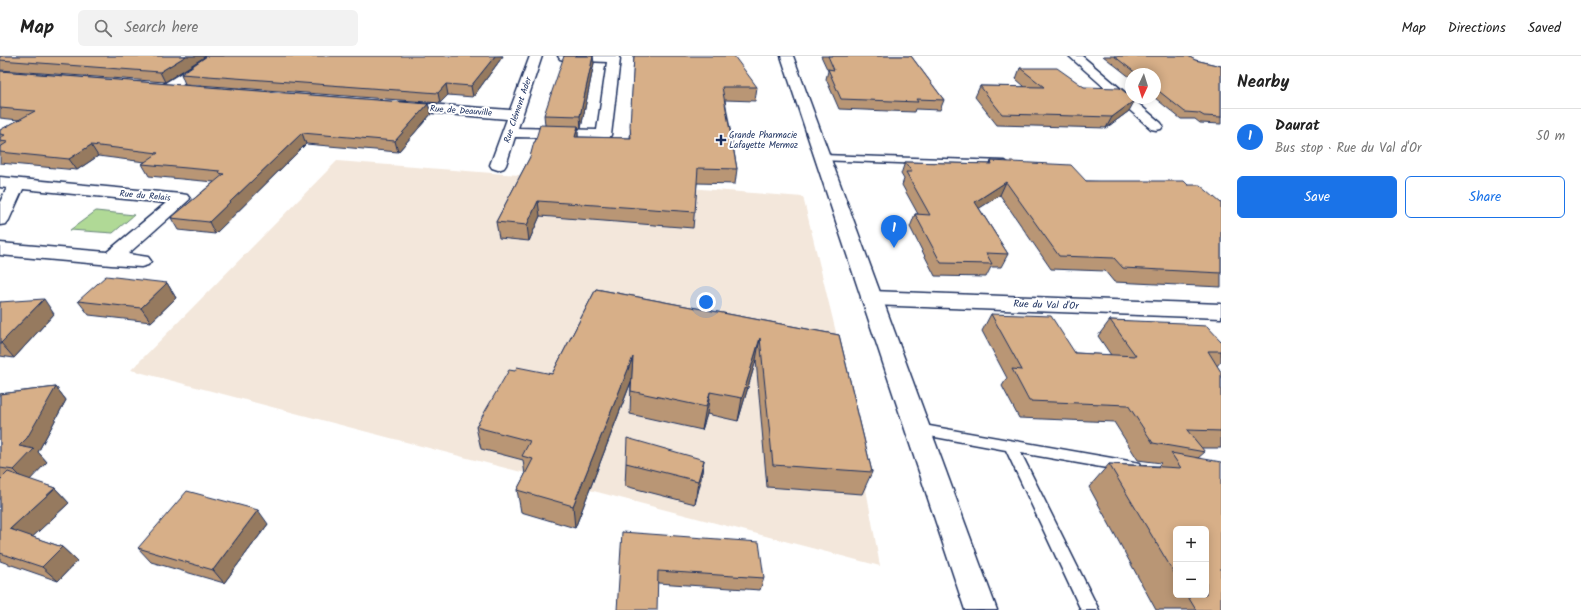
<!DOCTYPE html>
<meta charset="utf-8">
<style>
:root{--surface:#fff;--page:#f2f2f2;--text:#222;--muted:#767676;--line:#e0e0e0;--accent:#1a73e8}
body{margin:0;font-family:Kalam,sans-serif;background:var(--page);color:var(--text)}
.controls{position:absolute;right:12px;bottom:12px;display:grid;overflow:hidden;border-radius:6px;box-shadow:0 2px 10px #0003}
.controls button{width:36px;height:36px;display:grid;place-items:center;padding:0;border:0;border-bottom:1px solid var(--line);background:var(--surface);color:var(--text);font:20px sans-serif}
.compass{position:absolute;left:1125px;top:12px;width:36px;height:36px;border-radius:50%;background:var(--surface);box-shadow:0 2px 10px #0003;rotate:184deg}
.you{position:absolute;left:706px;top:246px;width:14px;height:14px;margin:-10px;border:3px solid #fff;border-radius:50%;background:#1a73e8;box-shadow:0 0 0 6px #1a73e833}
.badge{display:grid;place-items:center;width:26px;height:26px;border-radius:50%;background:var(--accent);color:#fff;font-size:13px;font-weight:700}
.pin{position:absolute;translate:-50% -33px;filter:drop-shadow(0 1px 2px #0008)}
.pin::after{content:'';position:absolute;top:21px;width:14px;height:12px;background:inherit;clip-path:polygon(0 0,100% 0,50% 100%)}
.list{margin:0;padding:0;list-style:none}
h2{display:flex;justify-content:space-between;align-items:center;height:52px;margin:0;padding:0 16px;font-size:17px}
h2 small{font-size:13px;font-weight:400;color:var(--muted)}
.list li{display:grid;grid-template-columns:26px 1fr auto;gap:12px;align-items:center;box-sizing:border-box;height:56px;padding:0 16px;border-top:1px solid var(--line)}
.list b{display:block;font-size:15px;white-space:nowrap}
.list p{margin:0;font-size:13px;white-space:nowrap;color:var(--muted)}
.list em{font-size:13px;font-style:normal;color:var(--muted)}
.actions{display:flex;gap:8px;padding:12px 16px}
.actions a{flex:1;padding:9px 0;border:1px solid var(--accent);border-radius:6px;text-align:center;font-size:14px;color:var(--accent)}
.actions .main{background:var(--accent);color:#fff}
.icon{flex:none;width:22px;height:22px;fill:none;stroke:currentColor;stroke-width:2;stroke-linecap:round;stroke-linejoin:round}
.map{position:relative;flex:none;width:1221px;height:554px;overflow:hidden}
header{display:flex;align-items:center;gap:24px;box-sizing:border-box;height:56px;padding:0 20px;background:var(--surface);border-bottom:1px solid var(--line)}
header strong{font-size:19px}
nav{display:flex;gap:22px;margin-inline-start:auto;font-size:14px}
.search{width:280px;height:36px;background:var(--page);display:flex;align-items:center;gap:10px;box-sizing:border-box;padding:0 14px;border-radius:6px;color:var(--muted);font-size:15px}
main{display:flex}
aside{flex:1;background:var(--surface)}
.map>svg:first-child{display:block}
.built{fill:#f3e7db}
.green{fill:#b0d996;stroke:#66847a}
.lines{fill:none;stroke-linecap:round;stroke-linejoin:round}
.service-casing{stroke:#1b2f5e;stroke-width:3}
.minor-casing{stroke:#1b2f5e;stroke-width:3}
.secondary-casing{stroke:#1b2f5e;stroke-width:3}
.service{fill:#fff;fill-rule:evenodd}
.minor{fill:#fff;fill-rule:evenodd}
.secondary{fill:#fff;fill-rule:evenodd}
.wall{fill:#b99675;stroke:#1b2f5e;fill-rule:evenodd}
.shaded-wall{fill:#967a5f;stroke:#1b2f5e}
.building{fill:#d7af88;stroke:#1b2f5e}
.poi-dot{fill:#1b2f5e;stroke:#fff;stroke-width:1.5}
.labels{text-anchor:middle;dominant-baseline:central;stroke-width:4;stroke-linejoin:round;paint-order:stroke}
.far-street-label{font-size:9px;fill:#1b2f5e;stroke:#fff}
.far-poi-label{font-size:9px;fill:#1b2f5e;stroke:#fff;text-anchor:start}
.street-label{font-size:10px;fill:#1b2f5e;stroke:#fff}
</style>
<header>
<strong>Map</strong>
<div class="search"><svg class="icon" aria-label="search" viewBox="0 0 24 24"><circle cx="10" cy="10" r="6"/><path d="M15 15l6 6"/></svg>Search here</div>
<nav><a>Map</a><a>Directions</a><a>Saved</a></nav>
</header>
<main>
<div class="map">
<svg width="1221" height="554" viewBox="0 0 1221 554">
<rect width="100%" height="100%" fill="#fff"/>
<filter id="ink" filterUnits="userSpaceOnUse"><feTurbulence type="fractalNoise" baseFrequency=".025" numOctaves="2"/><feDisplacementMap in="SourceGraphic" scale="8" xChannelSelector="R" yChannelSelector="G"/><feConvolveMatrix kernelMatrix="1 2 1 2 8 2 1 2 1" color-interpolation-filters="sRGB"/></filter>
<g filter="url(#ink)">
<path class="built" d="M 337,105 L 803,141 L 842,301 L 880,510 L 131,314 Z"/>
<path class="green" d="M 96,155 L 134,159 L 113,177 L 70,174 Z"/>
<g class="lines">
<g class="service-casing">
<path id="service" d="M 822,99 L 1005,105 L 1009,108 L 1005,111 L 819,104 L 818,102 L 819,100 Z
M 918,368 L 1140,407 L 1142,411 L 1140,415 L 1135,417 L 1021,397 L 1099,554 L 1081,554 L 1006,394 L 913,377 L 911,373 L 913,369 Z"/>
</g>
<g class="minor-casing">
<path id="minor" d="M 209,0 L 223,0 L 172,35 L 162,35 L 160,32 L 162,29 Z
M 530,0 L 542,0 L 518,72 L 597,74 L 607,6 L 564,4 L 560,3 L 558,0 L 618,0 L 620,3 L 611,79 L 609,82 L 604,83 L 515,81 L 506,109 L 504,112 L 498,114 L 492,112 L 490,109 L 507,63 L 400,54 L 395,53 L 393,50 L 395,47 L 400,46 L 510,54 Z
M 1069,0 L 1082,0 L 1161,67 L 1163,70 L 1161,73 L 1156,74 L 1151,73 Z
M 0,121 L 181,138 L 187,139 L 190,143 L 128,198 L 148,201 L 151,205 L 148,209 L 141,211 L 111,209 L 0,199 L 0,187 L 107,196 L 166,147 L 23,133 L 9,164 L 6,168 L 0,169 L 0,146 L 7,132 L 0,131 Z
M 871,235 L 1221,248 L 1221,262 L 871,249 L 864,247 L 861,242 L 864,237 Z"/>
</g>
<g class="secondary-casing">
<path id="secondary" d="M 781,0 L 793,0 L 997,554 L 965,554 Z"/>
</g>
<use href="#service" class="service"/>
<use href="#minor" class="minor"/>
<use href="#secondary" class="secondary"/>
</g>
<path class="wall" d="M 0,0 L 206,0 L 165,26 L 0,14 Z
M 503,0 L 473,41 L 448,39 L 440,47 L 185,28 L 181,18 Z
M 634,0 L 757,31 L 755,45 L 725,44 L 737,113 L 735,128 L 697,127 L 693,172 L 540,160 L 529,185 L 499,182 L 496,166 L 530,101 L 535,86 L 545,69 L 544,59 L 594,7 L 581,72 L 578,72 L 578,81 L 630,82 Z
M 821,0 L 911,0 L 944,44 L 940,54 L 915,53 L 914,56 L 839,53 L 826,23 L 828,15 Z
M 1103,0 L 1188,0 L 1195,4 L 1221,10 L 1221,68 L 1200,67 L 1195,63 L 1181,63 L 1155,42 L 1155,18 L 1131,18 L 1131,22 Z
M 1020,12 L 1084,31 L 1129,55 L 1106,72 L 997,69 L 975,41 L 980,30 L 1025,31 L 1016,23 Z
M 0,15 L 428,48 L 431,58 L 398,96 L 306,88 L 215,178 L 178,174 L 171,162 L 214,126 L 149,120 L 142,108 L 145,106 L 98,100 L 77,114 L 0,107 L 0,74 L 19,64 L 0,62 Z
M 991,105 L 1086,125 L 1188,129 L 1221,147 L 1221,231 L 1114,226 L 1105,215 L 1051,213 L 1000,139 L 979,152 L 1008,198 L 1001,211 L 991,211 L 986,221 L 935,220 L 910,171 L 915,158 L 918,158 L 902,129 L 904,123 L 901,118 L 905,106 L 990,108 Z
M 167,227 L 176,242 L 151,266 L 89,259 L 78,245 Z
M 596,233 L 839,279 L 872,416 L 862,438 L 767,431 L 756,304 L 738,365 L 707,358 L 702,374 L 630,358 L 631,326 L 575,472 L 521,456 L 517,434 L 525,419 L 523,404 L 481,393 L 476,371 L 515,315 L 552,318 Z
M 0,246 L 54,258 L 14,302 L 0,300 Z
M 991,258 L 1075,297 L 1111,299 L 1098,280 L 1110,264 L 1187,269 L 1221,285 L 1221,305 L 1217,310 L 1221,316 L 1221,392 L 1201,392 L 1205,396 L 1198,402 L 1221,554 L 1156,554 L 1089,431 L 1109,408 L 1158,410 L 1161,407 L 1138,404 L 1114,366 L 1019,362 L 1002,330 L 1007,322 L 982,275 ZM 1176,473 L 1206,539 L 1176,539 Z
M 56,331 L 66,344 L 38,396 L 47,406 L 29,424 L 55,432 L 69,447 L 32,481 L 62,491 L 77,505 L 58,525 L 0,505 L 0,424 L 1,423 L 0,423 L 0,338 Z
M 704,404 L 700,428 L 695,448 L 625,430 L 626,407 Z
M 268,468 L 224,527 L 151,506 L 138,492 Z
M 622,476 L 764,522 L 760,534 L 658,527 Z"/>
<path class="shaded-wall" d="M 186,0 L 206,0 L 165,26 L 160,16 Z
M 495,0 L 503,0 L 473,41 L 471,30 Z
M 593,0 L 594,7 L 581,72 L 580,60 Z
M 446,28 L 448,39 L 440,47 L 438,37 Z
M 1135,44 L 1129,55 L 1106,72 L 1112,61 Z
M 428,48 L 431,58 L 398,96 L 395,85 Z
M 578,70 L 578,84 L 575,81 Z
M 302,77 L 306,88 L 215,178 L 209,166 Z
M 91,89 L 98,100 L 77,114 L 69,103 Z
M 1006,126 L 1000,139 L 969,159 L 975,146 Z
M 538,145 L 540,160 L 529,185 L 527,169 Z
M 167,227 L 176,242 L 151,266 L 141,252 Z
M 44,243 L 54,258 L 14,302 L 1,287 Z
M 760,282 L 756,304 L 738,365 L 742,342 Z
M 633,301 L 632,323 L 575,472 L 573,450 Z
M 56,331 L 66,344 L 38,396 L 47,406 L 27,427 L 14,414 L 19,390 Z
M 710,336 L 707,358 L 702,374 L 706,351 Z
M 704,404 L 700,428 L 695,448 L 698,425 Z
M 55,432 L 69,447 L 26,487 L 10,473 Z
M 258,454 L 268,468 L 224,527 L 213,514 Z
M 62,491 L 77,505 L 58,525 L 42,511 Z"/>
<path class="building" d="M 0,0 L 186,0 L 160,16 L 0,4 Z
M 207,0 L 495,0 L 471,30 L 446,28 L 438,37 L 181,18 Z
M 564,0 L 593,0 L 580,60 L 544,59 Z
M 634,0 L 734,0 L 757,31 L 722,31 L 737,113 L 698,112 L 695,156 L 538,145 L 527,169 L 496,166 L 530,101 L 534,86 L 535,86 L 540,69 L 578,70 L 575,81 L 631,82 L 630,70 Z
M 828,0 L 911,0 L 944,44 L 916,43 L 918,46 L 841,43 L 828,13 L 834,14 Z
M 1114,0 L 1188,0 L 1195,4 L 1221,10 L 1221,61 L 1204,60 L 1199,57 L 1185,56 L 1155,32 L 1155,18 L 1137,18 Z
M 1020,12 L 1057,12 L 1084,31 L 1120,32 L 1131,41 L 1131,42 L 1132,42 L 1135,44 L 1112,61 L 1002,58 L 980,30 L 1044,31 Z
M 0,15 L 428,48 L 395,85 L 302,77 L 209,166 L 171,162 L 224,118 L 219,117 L 220,115 L 142,108 L 158,97 L 91,89 L 69,103 L 0,96 L 0,91 L 8,86 L 0,85 L 0,82 L 5,79 L 0,78 L 0,74 L 35,55 L 0,52 Z
M 991,105 L 1071,109 L 1086,125 L 1184,125 L 1188,129 L 1200,129 L 1221,147 L 1221,217 L 1123,212 L 1114,202 L 1059,200 L 1006,126 L 975,146 L 1008,198 L 986,197 L 992,208 L 941,207 L 915,158 L 930,159 L 906,116 L 912,116 L 905,106 L 992,108 Z
M 106,220 L 167,227 L 141,252 L 78,245 Z
M 596,233 L 839,279 L 872,416 L 773,409 L 760,282 L 742,342 L 710,336 L 706,351 L 631,335 L 633,301 L 573,450 L 517,434 L 533,403 L 522,400 L 530,385 L 476,371 L 509,314 L 515,315 L 517,311 L 552,318 Z
M 44,243 L 1,287 L 0,287 L 0,246 Z
M 991,258 L 1051,260 L 1075,297 L 1136,300 L 1110,264 L 1184,267 L 1187,269 L 1207,270 L 1221,285 L 1221,295 L 1208,295 L 1221,316 L 1221,375 L 1187,374 L 1205,396 L 1153,387 L 1128,349 L 1029,345 L 1012,313 L 1022,314 Z
M 56,331 L 27,382 L 19,390 L 34,393 L 14,414 L 0,412 L 0,338 Z
M 627,382 L 704,404 L 698,425 L 626,407 Z
M 1171,397 L 1221,406 L 1221,554 L 1196,554 L 1187,539 L 1206,539 L 1206,473 L 1176,473 L 1176,520 L 1109,408 L 1181,412 Z
M 8,416 L 55,432 L 10,473 L 62,491 L 42,511 L 0,497 L 0,424 Z
M 187,435 L 258,454 L 213,514 L 138,492 Z
M 622,476 L 759,486 L 764,522 L 658,515 L 657,554 L 617,554 Z"/>
</g>
<path class="poi-dot" d="M719 78h4v4h4v4h-4v4h-4v-4h-4v-4h4z"/>
<g class="labels">
<g class="far-street-label">
<text transform="translate(518 54) rotate(-71)">Rue Clément Ader</text>
<text transform="translate(461 55) rotate(4)">Rue de Deauville</text>
<text transform="translate(145 140) rotate(5)">Rue du Relais</text>
</g>
<g class="far-poi-label">
<text x="729" y="79">Grande Pharmacie<tspan x="729" dy="10">Lafayette Mermoz</tspan></text>
</g>
<g class="street-label">
<text transform="translate(1046 249) rotate(2)">Rue du Val d'Or</text>
</g>
</g>
</svg>
<div class="controls">
<button>+</button>
<button>−</button>
</div>
<svg class="compass" viewBox="-18 -18 36 36"><path d="M0-13l5 13h-10z" fill="#e53935"/><path d="M0 13l5-13h-10z" fill="#767676"/></svg>
<div class="you"></div>
<div class="pin badge" style="left:894px;top:192px">1</div>
</div>
<aside>
<h2>Nearby<small></small></h2>
<ul class="list">
<li><span class="badge">1</span><div><b>Daurat</b><p>Bus stop · Rue du Val d'Or</p></div><em>50 m</em></li>
</ul>
<div class="actions"><a class="main">Save</a><a>Share</a></div>
</aside>
</main>
